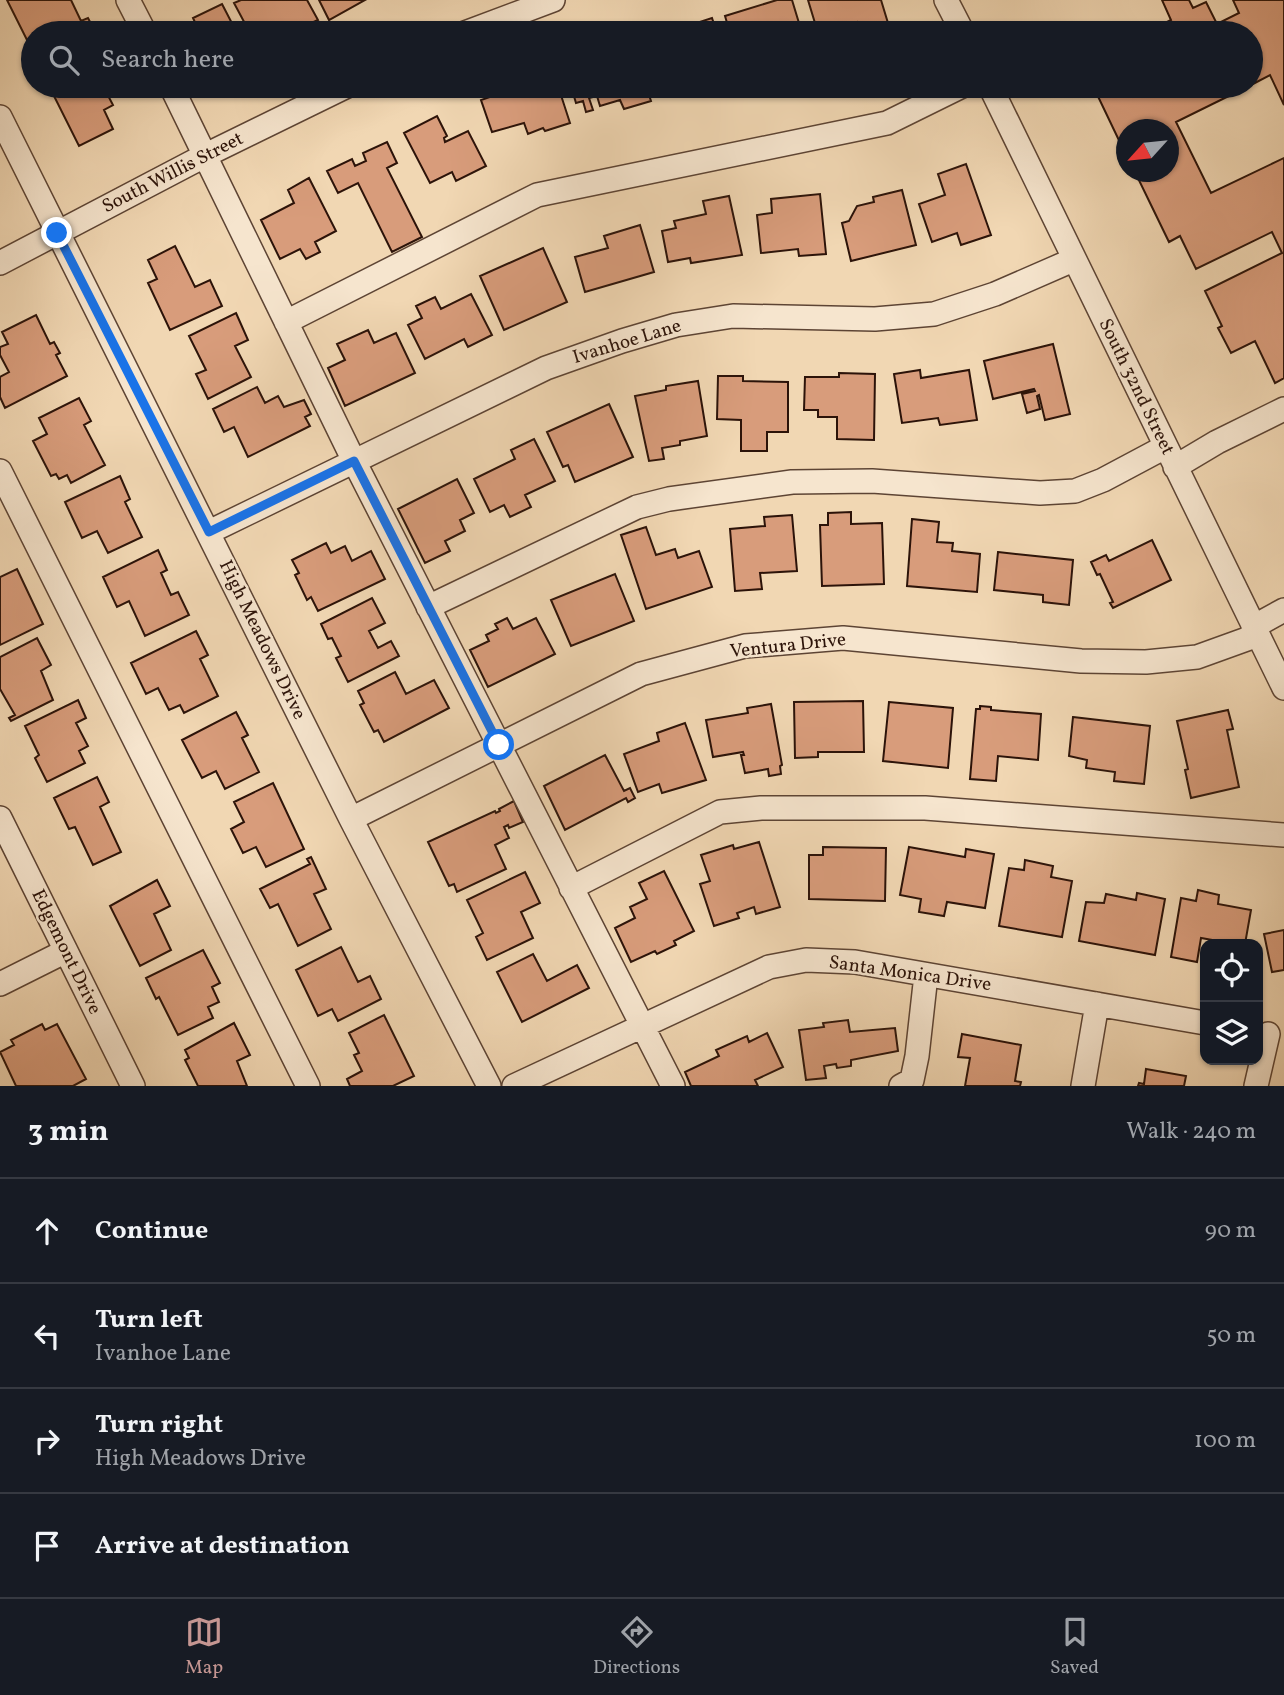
<!DOCTYPE html>
<meta charset="utf-8">
<style>
:root{--surface:#171b24;--page:#20242c;--text:#f1f3f6;--muted:#9ea1a6;--line:#363941;--accent:#c59692}
body{margin:0;font-family:Vollkorn,serif;background:var(--page);color:var(--text)}
.controls{position:absolute;right:21px;bottom:21px;display:grid;overflow:hidden;border-radius:14px;box-shadow:0 2px 5px #0004}
.controls button{width:63px;height:63px;display:grid;place-items:center;padding:0;border:0;border-bottom:2px solid var(--line);background:var(--surface);color:var(--text);font:35px sans-serif}
.compass{position:absolute;left:1116px;top:119px;width:63px;height:63px;border-radius:50%;background:var(--surface);box-shadow:0 2px 5px #0004;rotate:243deg}
.stop{position:absolute;width:21px;height:21px;margin:-16px;border:5px solid #1a73e8;border-radius:50%;background:#fff}
.stop.end{background:#1a73e8;border-color:#fff;box-shadow:0 2px 7px #0008}
.list{margin:0;padding:0;list-style:none}
h2{display:flex;justify-content:space-between;align-items:center;height:91px;margin:0;padding:0 28px;font-size:30px}
h2 small{font-size:23px;font-weight:400;color:var(--muted)}
.list li{display:grid;grid-template-columns:46px 1fr auto;gap:21px;align-items:center;box-sizing:border-box;height:105px;padding:0 28px;border-top:2px solid var(--line)}
.list b{display:block;font-size:26px;white-space:nowrap}
.list p{margin:0;font-size:23px;white-space:nowrap;color:var(--muted)}
.list em{font-size:23px;font-style:normal;color:var(--muted)}
.icon{flex:none;width:38px;height:38px;fill:none;stroke:currentColor;stroke-width:2;stroke-linecap:round;stroke-linejoin:round}
.map{position:relative;flex:none;width:1284px;height:1086px;overflow:hidden}
.search{position:absolute;background:var(--surface);box-shadow:0 2px 5px #0004;left:21px;right:21px;top:21px;height:77px;display:flex;align-items:center;gap:18px;box-sizing:border-box;padding:0 24px;border-radius:38px;color:var(--muted);font-size:26px}
.sheet{height:511px;background:var(--surface)}
nav{display:flex;justify-content:space-around;align-items:center;box-sizing:border-box;height:98px;border-top:2px solid var(--line);background:var(--surface);font-size:19px;color:var(--muted)}
nav a{display:grid;justify-items:center;gap:4px}
nav .on{color:var(--accent)}
.map>svg:first-child{display:block}
.building{fill:#d89c7b;stroke:#2c1309;stroke-width:2}
.lines{fill:none;stroke-linecap:round;stroke-linejoin:round}
.minor-casing{stroke:#5d4434;stroke-width:26}
.minor{stroke:#f6e5ce;stroke-width:23}
.route{stroke:#1a73e8;stroke-width:9}
.labels{text-anchor:middle;dominant-baseline:central;stroke-width:5;stroke-linejoin:round;paint-order:stroke}
.street-label{font-size:19px;fill:#2c1309;stroke:#f6e5ce}
</style>
<div class="map">
<svg width="1284" height="1086" viewBox="0 0 1284 1086">
<rect width="100%" height="100%" fill="#f1d7b3"/>
<filter id="stains"><feTurbulence type="fractalNoise" baseFrequency=".00286" numOctaves="4"/><feColorMatrix values="0 0 0 0 .2 0 0 0 0 .09 0 0 0 0 .02 0 0 0 .5 -.17"/></filter>
<radialGradient id="worn" r=".72"><stop offset=".6" stop-color="#630" stop-opacity="0"/><stop offset="1" stop-color="#630" stop-opacity=".3"/></radialGradient>
<path class="building" d="M 7,0 L 71,0 L 81,21 L 88,18 L 96,33 L 33,33 L 32,50 Z
M 241,0 L 307,0 L 318,20 L 298,29 L 297,27 L 284,33 L 250,33 L 234,3 Z
M 319,0 L 365,0 L 329,20 Z
M 777,0 L 792,0 L 802,33 L 730,33 L 725,16 Z
M 808,0 L 881,0 L 891,33 L 861,33 L 857,22 L 842,27 L 844,33 L 818,33 Z
M 1162,0 L 1189,0 L 1193,8 L 1206,2 L 1217,24 L 1239,13 L 1233,0 L 1284,0 L 1284,105 L 1270,75 L 1251,85 L 1251,33 L 1165,33 L 1161,25 L 1171,20 Z
M 222,4 L 237,33 L 195,33 L 199,31 L 193,18 Z
M 712,18 L 717,33 L 690,33 L 687,26 Z
M 49,86 L 103,86 L 113,105 L 104,110 L 113,129 L 79,146 Z
M 504,86 L 558,86 L 570,123 L 545,131 L 543,128 L 528,134 L 524,123 L 492,132 L 481,100 L 501,93 L 500,89 L 504,88 Z
M 571,86 L 646,86 L 651,101 L 624,109 L 620,100 L 600,106 L 597,96 L 589,98 L 593,110 L 586,112 L 583,101 L 576,103 Z
M 746,86 L 769,86 L 748,92 Z
M 1093,86 L 1249,86 L 1176,122 L 1211,193 L 1284,158 L 1284,378 L 1275,383 L 1255,341 L 1231,353 L 1218,328 L 1222,326 L 1205,291 L 1282,253 L 1272,232 L 1196,269 L 1180,236 L 1169,242 L 1135,172 L 1168,172 L 1168,130 L 1126,130 L 1126,155 Z
M 437,116 L 447,136 L 444,138 L 445,142 L 468,131 L 486,166 L 456,181 L 452,172 L 430,183 L 404,133 Z
M 387,142 L 397,163 L 387,168 L 422,237 L 392,252 L 358,183 L 338,193 L 327,171 L 352,159 L 355,166 L 366,161 L 363,153 Z
M 966,164 L 991,235 L 961,245 L 957,233 L 932,242 L 919,204 L 945,195 L 938,174 Z
M 309,178 L 336,231 L 315,242 L 320,252 L 306,259 L 300,249 L 280,259 L 261,220 L 294,203 L 288,190 Z
M 902,190 L 916,245 L 851,261 L 842,223 L 849,221 L 857,206 L 874,202 L 873,197 Z
M 820,194 L 826,254 L 799,256 L 798,249 L 761,253 L 757,215 L 772,213 L 771,199 Z
M 729,196 L 742,255 L 691,263 L 690,258 L 668,262 L 662,231 L 676,228 L 674,221 L 706,214 L 703,201 Z
M 640,225 L 654,272 L 585,292 L 575,257 L 608,248 L 604,236 Z
M 175,246 L 195,287 L 210,280 L 222,306 L 170,330 L 148,283 L 157,279 L 148,260 Z
M 543,248 L 567,302 L 504,330 L 480,276 Z
M 471,294 L 492,335 L 468,347 L 464,339 L 425,359 L 408,325 L 422,318 L 416,306 L 435,297 L 441,309 Z
M 236,313 L 248,340 L 235,346 L 251,377 L 208,399 L 196,374 L 206,370 L 189,336 Z
M 36,315 L 50,344 L 54,342 L 60,353 L 56,355 L 67,376 L 5,408 L 0,397 L 0,377 L 9,372 L 0,355 L 0,347 L 8,344 L 2,332 Z
M 368,330 L 374,343 L 396,333 L 415,373 L 345,406 L 328,368 L 345,360 L 337,344 Z
M 1053,344 L 1070,414 L 1045,420 L 1039,395 L 1037,396 L 1040,409 L 1027,413 L 1022,394 L 1035,391 L 1034,389 L 993,399 L 984,361 Z
M 920,370 L 921,378 L 969,370 L 977,420 L 940,425 L 938,418 L 902,423 L 894,374 Z
M 839,373 L 875,374 L 874,440 L 837,439 L 837,417 L 818,417 L 818,410 L 804,410 L 805,377 L 839,377 Z
M 718,376 L 743,376 L 743,381 L 788,382 L 788,432 L 767,432 L 767,451 L 741,451 L 741,420 L 717,419 Z
M 698,381 L 707,436 L 680,441 L 680,445 L 662,448 L 664,459 L 649,461 L 635,396 L 666,390 L 666,386 Z
M 257,387 L 265,403 L 278,396 L 284,407 L 304,400 L 311,414 L 305,417 L 310,426 L 248,457 L 234,427 L 224,432 L 213,409 Z
M 79,398 L 91,421 L 84,425 L 105,465 L 71,483 L 67,475 L 59,479 L 56,474 L 51,476 L 33,441 L 47,434 L 39,418 Z
M 609,404 L 633,457 L 575,482 L 568,465 L 563,467 L 547,432 Z
M 534,439 L 555,481 L 525,495 L 531,507 L 510,517 L 504,505 L 490,512 L 474,479 L 515,459 L 511,450 Z
M 120,476 L 130,499 L 125,502 L 142,537 L 108,553 L 97,531 L 82,538 L 65,502 Z
M 457,479 L 474,513 L 460,520 L 465,531 L 445,541 L 450,551 L 425,563 L 398,509 Z
M 851,512 L 851,524 L 882,523 L 884,584 L 822,586 L 820,525 L 828,525 L 828,513 Z
M 792,515 L 797,571 L 760,573 L 762,589 L 735,591 L 730,529 L 765,526 L 764,517 Z
M 912,519 L 939,522 L 937,542 L 953,543 L 952,551 L 980,554 L 977,592 L 907,586 Z
M 646,527 L 656,555 L 675,549 L 678,558 L 699,551 L 712,587 L 646,609 L 621,535 Z
M 1152,540 L 1171,580 L 1113,608 L 1110,603 L 1113,602 L 1100,574 L 1097,575 L 1091,562 L 1106,555 L 1109,561 Z
M 326,543 L 331,553 L 345,546 L 352,561 L 371,551 L 385,579 L 318,611 L 311,597 L 307,600 L 295,575 L 299,573 L 292,560 Z
M 158,550 L 167,570 L 161,573 L 171,595 L 178,592 L 189,615 L 145,636 L 129,601 L 117,607 L 103,577 Z
M 998,552 L 1073,560 L 1069,605 L 1043,602 L 1043,595 L 994,590 Z
M 17,569 L 43,624 L 0,645 L 0,577 Z
M 615,574 L 634,621 L 571,646 L 551,600 Z
M 372,598 L 385,623 L 369,631 L 378,648 L 391,641 L 399,656 L 348,682 L 336,658 L 341,656 L 332,638 L 328,639 L 321,624 Z
M 507,618 L 513,629 L 536,618 L 555,654 L 488,687 L 470,650 L 489,641 L 486,635 L 498,629 L 495,624 Z
M 196,631 L 208,655 L 200,659 L 218,696 L 184,713 L 180,705 L 169,710 L 158,688 L 146,694 L 131,663 Z
M 37,638 L 51,665 L 41,671 L 53,700 L 11,721 L 9,718 L 15,715 L 0,689 L 0,657 Z
M 395,672 L 406,694 L 434,680 L 449,708 L 384,742 L 378,730 L 374,732 L 360,705 L 364,703 L 358,691 Z
M 78,700 L 86,718 L 76,723 L 88,746 L 79,751 L 85,763 L 47,782 L 35,758 L 39,755 L 25,726 Z
M 863,701 L 864,752 L 818,752 L 818,757 L 795,758 L 794,702 Z
M 889,702 L 953,708 L 948,768 L 883,761 Z
M 771,704 L 782,765 L 780,766 L 781,774 L 769,776 L 768,769 L 745,773 L 741,755 L 744,755 L 743,752 L 713,757 L 706,720 L 748,713 L 747,708 Z
M 980,706 L 991,707 L 991,710 L 1041,714 L 1038,760 L 998,756 L 996,781 L 970,779 L 976,709 L 980,709 Z
M 1228,710 L 1233,729 L 1227,730 L 1239,787 L 1191,798 L 1185,770 L 1188,769 L 1177,721 Z
M 236,712 L 248,735 L 242,738 L 259,772 L 225,789 L 216,771 L 202,778 L 182,740 Z
M 1073,717 L 1150,726 L 1144,784 L 1114,781 L 1115,772 L 1086,768 L 1087,760 L 1069,756 Z
M 685,723 L 706,780 L 662,793 L 659,784 L 638,792 L 624,754 L 659,741 L 657,733 Z
M 605,755 L 624,791 L 630,788 L 635,798 L 628,802 L 626,798 L 565,830 L 544,786 Z
M 97,777 L 109,802 L 100,807 L 121,852 L 93,865 L 75,827 L 69,829 L 54,798 Z
M 273,783 L 304,849 L 266,867 L 256,847 L 243,853 L 231,829 L 244,822 L 234,802 Z
M 514,801 L 523,822 L 509,828 L 508,825 L 504,827 L 509,838 L 495,845 L 506,869 L 457,892 L 454,884 L 449,886 L 428,842 L 495,811 L 496,813 L 500,811 L 499,809 Z
M 759,842 L 780,907 L 756,914 L 754,907 L 737,913 L 739,918 L 714,926 L 700,884 L 710,881 L 701,855 L 733,845 L 734,849 Z
M 823,847 L 886,848 L 885,901 L 809,899 L 809,855 L 823,855 Z
M 909,847 L 965,857 L 966,849 L 994,854 L 985,908 L 947,902 L 944,916 L 919,912 L 921,899 L 900,895 Z
M 311,857 L 326,889 L 314,894 L 331,929 L 298,946 L 278,904 L 270,908 L 260,889 L 310,864 L 307,859 Z
M 1025,860 L 1053,866 L 1051,877 L 1072,881 L 1062,937 L 999,926 L 1009,868 L 1024,870 Z
M 664,871 L 694,931 L 674,941 L 676,945 L 657,954 L 655,951 L 631,962 L 615,928 L 635,918 L 630,907 L 647,899 L 639,883 Z
M 525,872 L 540,903 L 521,912 L 533,938 L 487,960 L 476,937 L 483,933 L 467,900 Z
M 157,880 L 170,906 L 154,914 L 171,950 L 140,966 L 110,906 Z
M 1198,890 L 1219,895 L 1218,904 L 1251,910 L 1245,944 L 1217,944 L 1218,941 L 1201,938 L 1197,962 L 1171,957 L 1181,898 L 1196,901 Z
M 1137,893 L 1165,899 L 1155,955 L 1079,941 L 1086,902 L 1104,903 L 1106,894 L 1136,900 Z
M 1284,930 L 1284,970 L 1272,972 L 1264,934 Z
M 341,947 L 358,982 L 370,976 L 381,999 L 338,1021 L 332,1009 L 318,1016 L 296,970 Z
M 203,950 L 220,983 L 212,987 L 219,1002 L 208,1007 L 213,1018 L 178,1035 L 159,997 L 156,999 L 146,978 Z
M 533,954 L 547,981 L 577,965 L 589,988 L 522,1022 L 497,972 Z
M 384,1015 L 414,1076 L 393,1086 L 350,1086 L 347,1079 L 362,1071 L 354,1055 L 359,1053 L 349,1033 Z
M 848,1020 L 850,1032 L 895,1028 L 898,1051 L 851,1060 L 851,1066 L 837,1068 L 836,1064 L 824,1066 L 826,1078 L 806,1080 L 799,1030 L 824,1027 L 823,1023 Z
M 234,1023 L 250,1055 L 237,1061 L 247,1086 L 198,1086 L 185,1060 L 189,1058 L 185,1050 Z
M 42,1024 L 45,1030 L 57,1024 L 86,1079 L 73,1086 L 16,1086 L 0,1052 L 14,1045 L 11,1040 Z
M 767,1033 L 783,1067 L 755,1080 L 758,1086 L 691,1086 L 685,1072 L 719,1056 L 716,1050 L 747,1036 L 749,1042 Z
M 962,1034 L 1021,1045 L 1015,1081 L 1021,1082 L 1020,1086 L 965,1086 L 970,1058 L 958,1057 Z
M 1146,1069 L 1186,1076 L 1184,1086 L 1138,1086 L 1139,1083 L 1144,1084 Z"/>
<g class="lines">
<g class="minor-casing">
<path id="minor" d="M 128,0 L 145,33
M 946,0 L 963,33
M 465,33 L 553,0
M 171,86 L 354,461 L 673,1086
M 990,86 L 1284,688
M 0,117 L 351,819 L 489,1086
M 0,263 L 206,155 L 347,86
M 286,322 L 537,195 L 887,123 L 962,86
M 1175,467 L 1217,442 L 1284,409
M 0,471 L 308,1086
M 209,532 L 546,368 L 622,341 L 676,325 L 733,316 L 875,319 L 934,314 L 995,294 L 1073,260
M 428,607 L 637,507 L 669,499 L 792,482 L 872,481 L 1040,493 L 1075,491 L 1103,480 L 1165,447
M 1253,627 L 1284,610
M 0,818 L 133,1086
M 351,819 L 641,674 L 745,646 L 843,638 L 1081,661 L 1146,662 L 1197,657 L 1258,635
M 571,888 L 720,812 L 761,808 L 925,808 L 1284,835
M 0,984 L 66,951
M 514,1086 L 769,967 L 806,960 L 855,962 L 1205,1023
M 901,1086 L 912,1080 L 917,1056 L 926,975
M 1083,1086 L 1097,1004
M 1256,1086 L 1268,1034"/>
</g>
<use href="#minor" class="minor"/>
</g>
<g class="lines">
<path class="route" d="M 57,233 L 209,532 L 354,461 L 499,745"/>
</g>
<g class="labels">
<g class="street-label">
<text transform="translate(173 173) rotate(-27)">South Willis Street</text>
<text transform="translate(627 342) rotate(-17)">Ivanhoe Lane</text>
<text transform="translate(1136 387) rotate(64)">South 32nd Street</text>
<text transform="translate(262 640) rotate(64)">High Meadows Drive</text>
<text transform="translate(788 646) rotate(-6)">Ventura Drive</text>
<text transform="translate(66 952) rotate(64)">Edgemont Drive</text>
<text transform="translate(910 974) rotate(8)">Santa Monica Drive</text>
</g>
</g>
<rect width="100%" height="100%" filter="url(#stains)"/>
<rect width="100%" height="100%" fill="url(#worn)"/>
</svg>
<div class="controls">
<button><svg class="icon" aria-label="locate" viewBox="0 0 24 24"><circle cx="12" cy="12" r="6"/><path d="M12 2v4M12 18v4M2 12h4M18 12h4"/></svg></button>
<button><svg class="icon" aria-label="layers" viewBox="0 0 24 24"><path d="M12 4l9 5-9 5-9-5zM3 14l9 5 9-5"/></svg></button>
</div>
<svg class="compass" viewBox="-18 -18 36 36"><path d="M0-13l5 13h-10z" fill="#e53935"/><path d="M0 13l5-13h-10z" fill="#9ea1a6"/></svg>
<div class="stop" style="left:499px;top:745px"></div>
<div class="stop end" style="left:57px;top:233px"></div>
<div class="search"><svg class="icon" aria-label="search" viewBox="0 0 24 24"><circle cx="10" cy="10" r="6"/><path d="M15 15l6 6"/></svg>Search here</div>
</div>
<section class="sheet">
<h2>3 min<small>Walk · 240 m</small></h2>
<ul class="list">
<li><svg class="icon" aria-label="ahead" viewBox="0 0 24 24"><path d="M12 20V5M6 11l6-6 6 6"/></svg><div><b>Continue</b></div><em>90 m</em></li>
<li><svg class="icon" aria-label="left" viewBox="0 0 24 24"><path d="M17 20v-9H6M10 6l-5 5 5 5"/></svg><div><b>Turn left</b><p>Ivanhoe Lane</p></div><em>50 m</em></li>
<li><svg class="icon" aria-label="right" viewBox="0 0 24 24"><path d="M7 20v-9h11M14 6l5 5-5 5"/></svg><div><b>Turn right</b><p>High Meadows Drive</p></div><em>100 m</em></li>
<li><svg class="icon" aria-label="arrive" viewBox="0 0 24 24"><path d="M6 21V4h12l-3 4 3 4H6"/></svg><div><b>Arrive at destination</b></div></li>
</ul>
</section>
<nav>
<a class="on"><svg class="icon" aria-label="map" viewBox="0 0 24 24"><path d="M3 6l6-2 6 2 6-2v14l-6 2-6-2-6 2zM9 4v14M15 6v14"/></svg>Map</a>
<a><svg class="icon" aria-label="directions" viewBox="0 0 24 24"><path d="M12 3l9 9-9 9-9-9zM9 14v-3h6M13 9l2 2-2 2"/></svg>Directions</a>
<a><svg class="icon" aria-label="saved" viewBox="0 0 24 24"><path d="M7 4h10v16l-5-4-5 4z"/></svg>Saved</a>
</nav>
